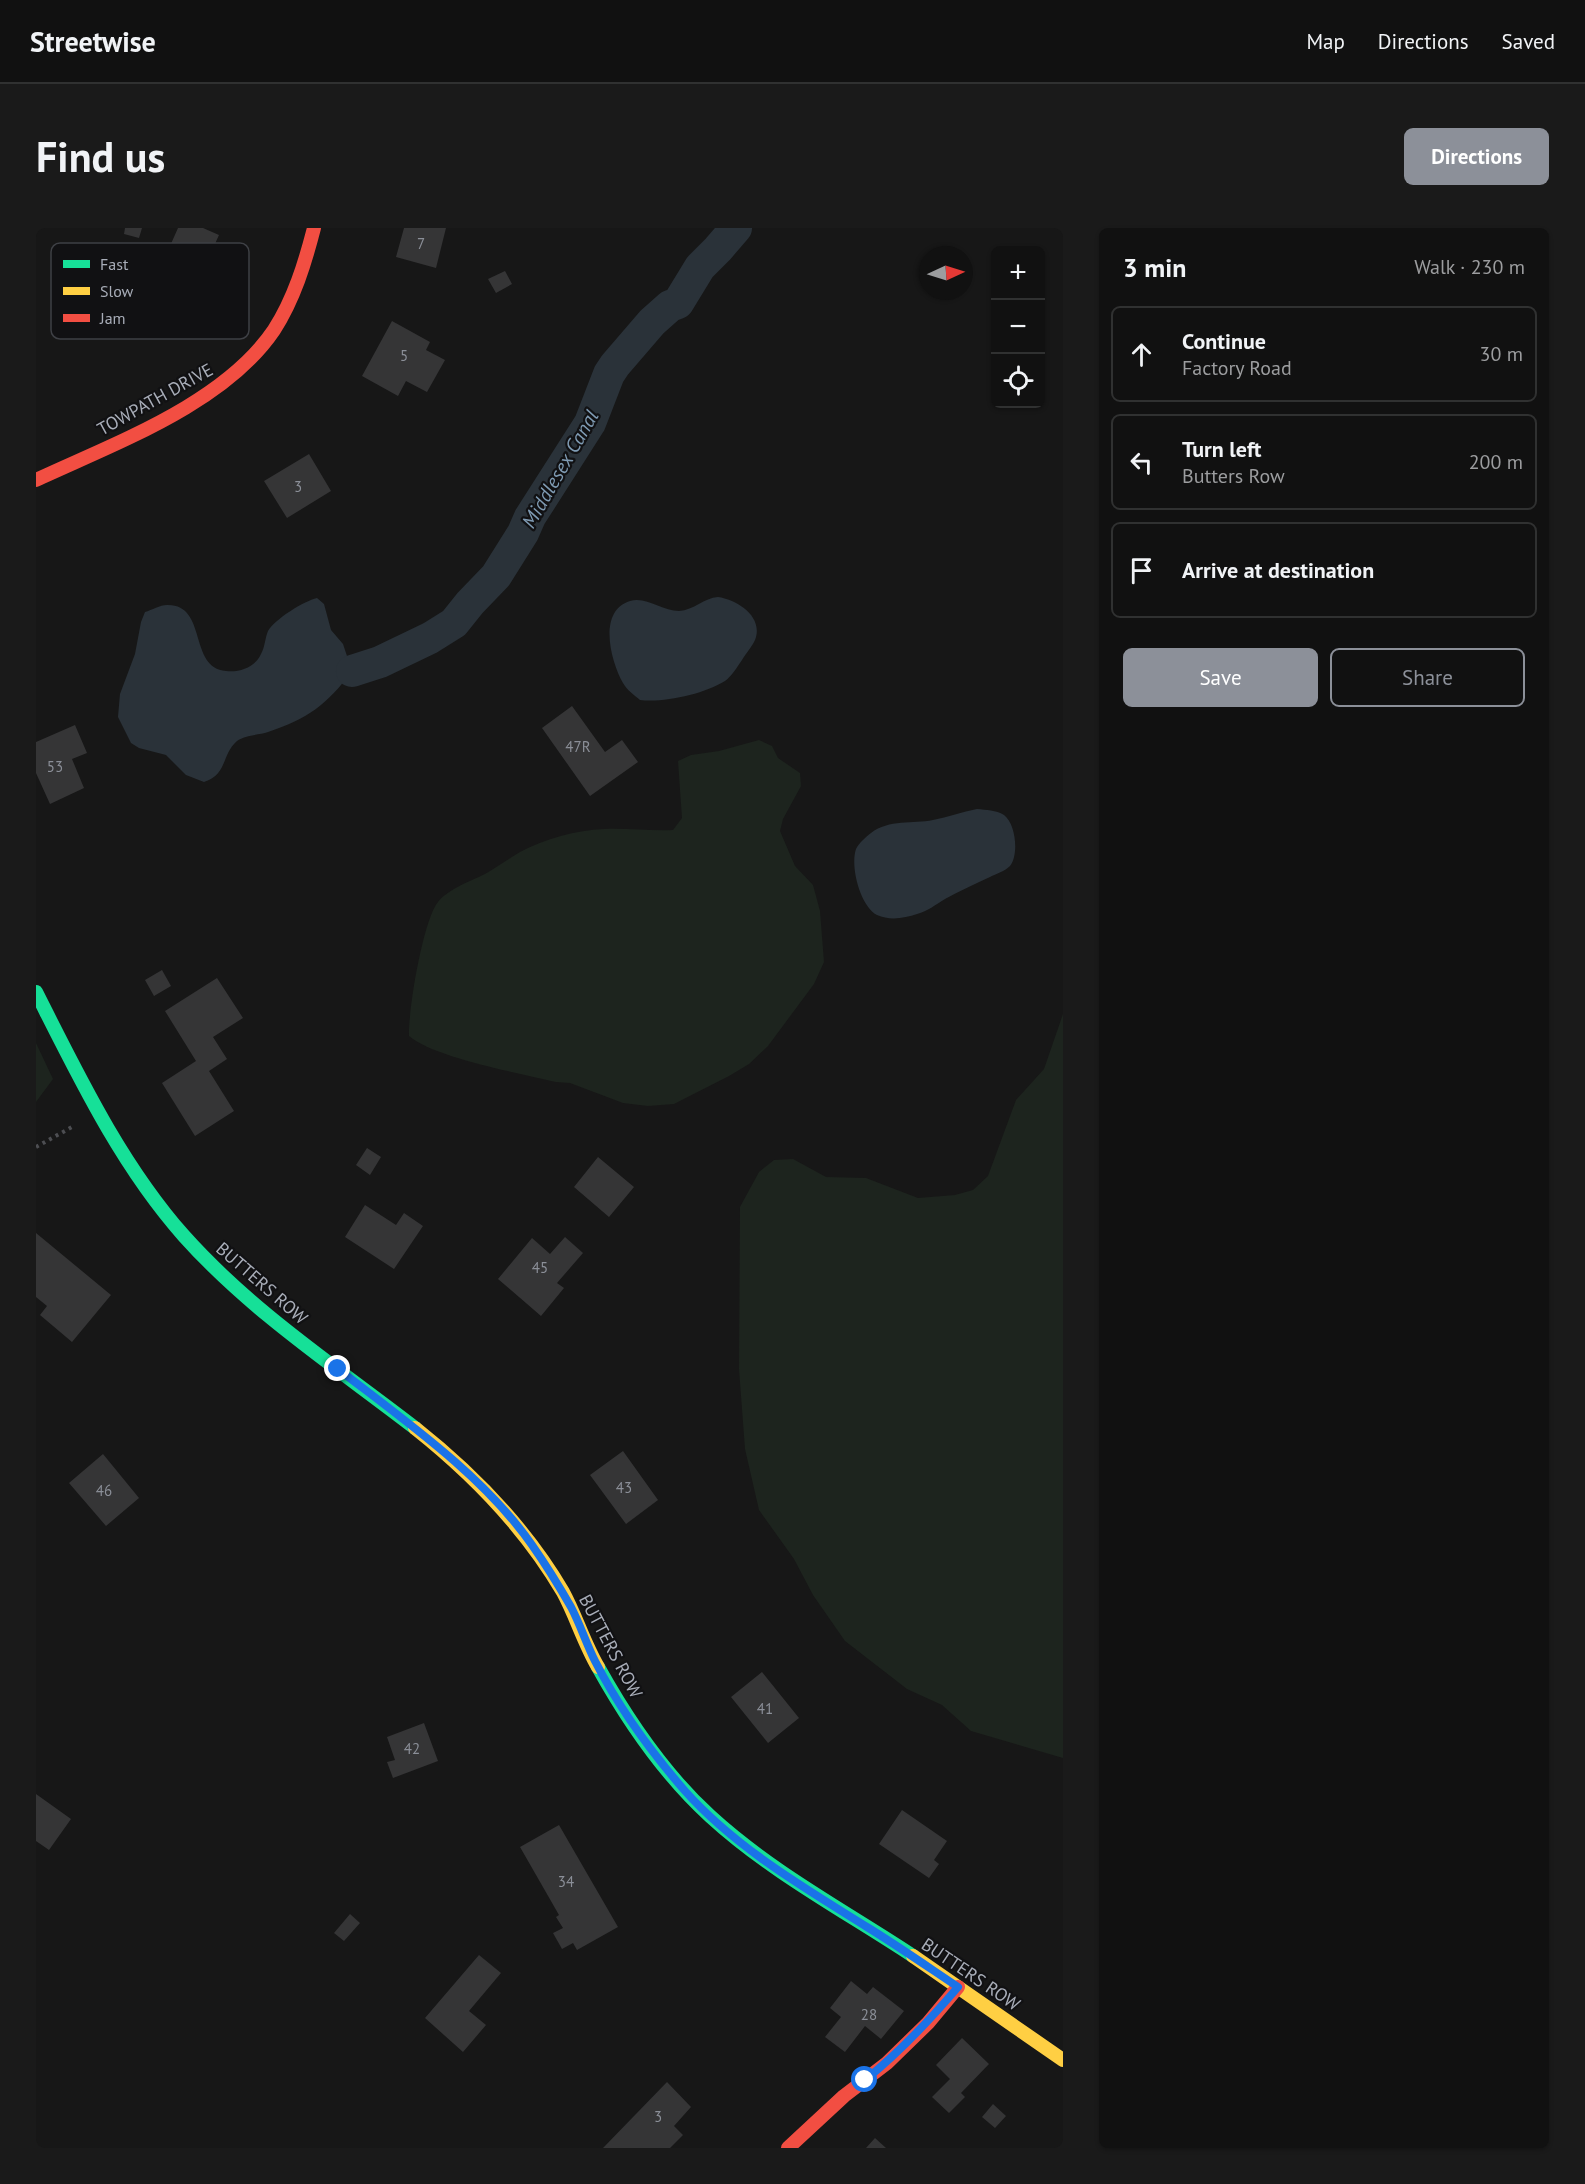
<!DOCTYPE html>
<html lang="en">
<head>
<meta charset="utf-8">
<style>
  :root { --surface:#111; --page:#1a1a1a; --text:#f1f3f6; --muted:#9c9d9f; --line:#303131; --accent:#8c9099 }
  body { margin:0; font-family:"PT Sans",sans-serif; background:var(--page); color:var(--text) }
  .controls { position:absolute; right:18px; top:18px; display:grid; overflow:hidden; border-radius:9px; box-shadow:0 2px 4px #0004 }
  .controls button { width:54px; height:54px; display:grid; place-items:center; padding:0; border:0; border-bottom:2px solid var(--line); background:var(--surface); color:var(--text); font:30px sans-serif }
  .compass { position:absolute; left:883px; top:18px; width:54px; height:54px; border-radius:50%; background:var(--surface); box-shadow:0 2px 4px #0004; rotate:86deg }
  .stop { position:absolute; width:18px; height:18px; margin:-14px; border:4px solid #1a73e8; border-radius:50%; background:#fff }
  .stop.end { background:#1a73e8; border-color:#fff; box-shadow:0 2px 6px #0008 }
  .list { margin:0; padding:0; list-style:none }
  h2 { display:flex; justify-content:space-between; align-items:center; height:78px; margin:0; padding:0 24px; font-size:26px }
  h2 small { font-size:20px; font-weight:400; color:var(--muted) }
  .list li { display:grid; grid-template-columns:39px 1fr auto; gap:18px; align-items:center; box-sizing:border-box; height:96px; margin:0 12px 12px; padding:0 12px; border:2px solid var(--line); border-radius:9px }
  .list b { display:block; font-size:22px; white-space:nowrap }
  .list p { margin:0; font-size:20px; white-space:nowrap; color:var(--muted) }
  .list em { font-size:20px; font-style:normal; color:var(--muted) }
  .actions { display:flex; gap:12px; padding:18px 24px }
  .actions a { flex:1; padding:14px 0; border:2px solid var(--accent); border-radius:9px; text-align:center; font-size:21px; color:var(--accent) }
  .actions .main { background:var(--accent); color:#fff }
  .icon { flex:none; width:33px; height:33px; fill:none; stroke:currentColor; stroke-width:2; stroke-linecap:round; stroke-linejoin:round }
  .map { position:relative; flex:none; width:1027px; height:1920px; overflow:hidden; border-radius:9px }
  header { display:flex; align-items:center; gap:36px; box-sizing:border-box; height:84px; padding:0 30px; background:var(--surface); border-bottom:2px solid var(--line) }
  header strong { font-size:28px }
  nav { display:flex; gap:33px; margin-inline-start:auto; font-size:21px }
  .intro { display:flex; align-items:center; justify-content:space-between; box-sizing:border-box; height:144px; padding:0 36px }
  h1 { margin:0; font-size:42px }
  .button { padding:15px 27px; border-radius:9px; background:var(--accent); color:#fff; font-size:21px; font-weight:700 }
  main { display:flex; gap:36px; padding:0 36px }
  aside { flex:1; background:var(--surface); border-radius:9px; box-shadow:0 2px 4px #0004 }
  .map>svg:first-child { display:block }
  .green { fill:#1d241e }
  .water { fill:#2a3239 }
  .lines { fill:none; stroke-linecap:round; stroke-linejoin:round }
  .canal { stroke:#2a3239; stroke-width:32 }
  .building { fill:#353536 }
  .path { stroke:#4d4e52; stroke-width:4; stroke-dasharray:3 4.5; stroke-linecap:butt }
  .fast { stroke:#16e098; stroke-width:14 }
  .slow { stroke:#ffcf43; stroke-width:14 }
  .jam { stroke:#f24e42; stroke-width:14 }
  .route { stroke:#1a73e8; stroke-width:8 }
  .labels { text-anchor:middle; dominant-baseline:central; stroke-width:4.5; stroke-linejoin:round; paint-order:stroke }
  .number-label { font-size:15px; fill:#8b8f98 }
  .street-label { font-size:18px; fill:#a8adb8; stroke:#111113 }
  .water-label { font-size:20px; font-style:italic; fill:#7f9bb3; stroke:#111113 }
  .key { fill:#111113; stroke:#3e4045; stroke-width:1.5 }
  .key-label { font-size:16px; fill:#a8adb8 }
</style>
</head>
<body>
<header>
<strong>Streetwise</strong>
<nav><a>Map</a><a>Directions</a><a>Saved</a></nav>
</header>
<div class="intro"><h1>Find us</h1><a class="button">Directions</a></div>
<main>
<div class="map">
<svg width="1027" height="1920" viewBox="0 0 1027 1920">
  <rect width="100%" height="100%" fill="#171717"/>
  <path class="green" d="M723 512 736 518 742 530 764 545 765 558 747 591 744 603 759 638 777 657 784 683 788 734 778 756 732 818 713 836 693 848 638 876 612 878 587 875 534 855 520 854C483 845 399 830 373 808 372 783 387 692 402 674 412 661 435 653 449 646 461 639 472 631 484 624 509 611 540 602 568 601 591 600 614 603 637 602L646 590 642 533 655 527 683 523Z
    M1027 786V1530L935 1503 906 1477 871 1461 809 1413 777 1367 758 1331 723 1282 709 1221 703 1141 704 979 723 944 738 932 757 931 790 949 830 950 882 970 919 967 937 962 952 948 980 872 1008 841Z
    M0 815 17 851 0 874Z"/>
  <path class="water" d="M682 369C702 372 728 389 719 412 716 419 710 425 706 432 701 439 696 448 689 453 668 466 628 475 604 472 598 467 591 462 587 455 575 434 561 383 594 373 610 368 626 383 643 383 658 382 668 370 682 369Z
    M281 370 288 376 295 402 307 416 316 443C291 477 271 491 232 504 223 507 209 507 201 513 185 527 192 546 168 554L150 547 130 527 103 520 95 515 82 489 84 466 99 426 105 394 109 384C116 382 124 377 131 377 172 376 152 440 190 443 204 445 220 438 225 426 229 419 229 410 232 403 239 391 268 373 281 370Z
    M941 581C950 582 960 582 968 587 980 596 983 627 974 638 969 643 960 646 954 649 939 656 923 663 909 671 899 677 892 683 881 686 869 690 854 693 841 687 824 678 814 638 820 621 823 615 830 609 835 605 853 591 877 596 897 592 912 589 926 584 941 581Z"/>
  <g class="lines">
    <path class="canal" d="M316 443 344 434 394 410 418 395 434 375 460 348 487 305 494 289 554 195 573 146 579 137 616 94 634 78 642 75 664 39 682 21 700 0"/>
  </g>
  <path class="building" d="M89 0H106L103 10 88 6Z
    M142 0H167L183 7 158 62 122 45Z
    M368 0H410L400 40 360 29Z
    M469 43 476 56 460 65 452 51Z
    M356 93 394 114 390 122 409 132 391 164 370 153 362 168 326 148Z
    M273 226 295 263 251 290 228 253Z
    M536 478 569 524 586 512 602 534 554 568 506 500Z
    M39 497 51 525 36 531 48 560 14 576 0 545V514Z
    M126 742 135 758 118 768 109 752Z
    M181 750 207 790 177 809 191 831 173 843 198 883 159 908 126 855 160 833 129 783Z
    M331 920 345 929 334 947 320 937Z
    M562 929 598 959 573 989 538 959Z
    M329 977 360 997 368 985 387 998 358 1041 309 1009Z
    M0 1005 75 1067 36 1114 4 1087 11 1078 0 1069Z
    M529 1009 547 1025 521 1055 528 1060 505 1088 462 1051 496 1010 514 1026Z
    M587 1223 622 1272 590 1296 554 1247Z
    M67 1226 103 1270 70 1298 33 1255Z
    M726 1444 763 1490 732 1515 695 1469Z
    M388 1495 402 1533 357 1550 351 1534 359 1532 351 1509Z
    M0 1566 35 1591 13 1622 0 1613Z
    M866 1582 911 1613 898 1632 903 1636 893 1650 843 1616Z
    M523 1597 582 1699 541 1722 537 1715 526 1721 517 1705 527 1700 520 1689 523 1687 484 1619Z
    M314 1686 324 1695 308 1713 298 1705Z
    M443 1727 465 1745 433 1783 450 1797 427 1824 389 1790Z
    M815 1753 831 1766 837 1759 868 1783 845 1811 829 1798 809 1824 789 1809 805 1789 794 1780Z
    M926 1810 953 1836 925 1865 929 1869 913 1885 896 1869 914 1851 900 1837Z
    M631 1854 655 1879 638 1898 647 1907 634 1920H567Z
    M957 1876 970 1888 959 1900 946 1889Z
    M839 1910 850 1920H830Z"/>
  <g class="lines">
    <path class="path" d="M0 919 36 899"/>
    <path class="fast" d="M0 764C43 849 85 937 148 1008 215 1083 300 1139 379 1200
      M562 1439C592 1493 628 1546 674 1588 735 1644 809 1683 877 1728"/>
    <path class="slow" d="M379 1200C437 1246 489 1299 527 1364 540 1388 548 1415 562 1439
      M877 1728 1027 1832"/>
    <path class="jam" d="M0 252C79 215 188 176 238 102 258 71 269 35 278 0
      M752 1920 808 1868 851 1835 892 1795 922 1759"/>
  </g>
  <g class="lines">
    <path class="route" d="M302 1141C368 1192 448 1248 496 1317 510 1337 523 1358 535 1379 544 1396 550 1415 559 1433 582 1478 616 1525 649 1563 700 1620 767 1659 831 1699 862 1718 892 1739 922 1759 893 1793 864 1824 829 1852"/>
  </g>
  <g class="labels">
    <g class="number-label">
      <text x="385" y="15">7</text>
      <text x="368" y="127">5</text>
      <text x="262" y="258">3</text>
      <text x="542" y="518">47R</text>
      <text x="19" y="538">53</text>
      <text x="504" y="1039">45</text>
      <text x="588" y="1259">43</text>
      <text x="68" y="1262">46</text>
      <text x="729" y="1480">41</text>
      <text x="376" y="1520">42</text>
      <text x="530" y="1653">34</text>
      <text x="833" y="1786">28</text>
      <text x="622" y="1888">3</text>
    </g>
    <g class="street-label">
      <text transform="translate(119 171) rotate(-29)">TOWPATH DRIVE</text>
      <text transform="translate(226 1055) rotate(41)">BUTTERS ROW</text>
      <text transform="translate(575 1418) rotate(62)">BUTTERS ROW</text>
      <text transform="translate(935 1746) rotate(34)">BUTTERS ROW</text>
    </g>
    <g class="water-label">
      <text transform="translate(524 241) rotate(-60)">Middlesex Canal</text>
    </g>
  </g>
  <rect x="15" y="15" width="198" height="96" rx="9" class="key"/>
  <rect x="27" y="32" width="27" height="8" fill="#16e098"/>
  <rect x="27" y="59" width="27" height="8" fill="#ffcf43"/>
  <rect x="27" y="86" width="27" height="8" fill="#f24e42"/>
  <g class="key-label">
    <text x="64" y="42">Fast</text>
    <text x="64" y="69">Slow</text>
    <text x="64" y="96">Jam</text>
  </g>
</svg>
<div class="controls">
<button>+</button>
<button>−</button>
<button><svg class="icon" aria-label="locate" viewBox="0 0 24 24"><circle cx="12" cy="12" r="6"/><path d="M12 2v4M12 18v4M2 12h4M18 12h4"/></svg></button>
</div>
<svg class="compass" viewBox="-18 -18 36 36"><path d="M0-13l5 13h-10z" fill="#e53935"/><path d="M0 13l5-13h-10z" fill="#9c9d9f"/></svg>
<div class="stop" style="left:829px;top:1852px"></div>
<div class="stop end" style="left:302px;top:1141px"></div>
</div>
<aside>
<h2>3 min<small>Walk · 230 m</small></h2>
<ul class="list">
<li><svg class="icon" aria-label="ahead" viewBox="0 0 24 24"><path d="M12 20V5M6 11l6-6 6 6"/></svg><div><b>Continue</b><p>Factory Road</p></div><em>30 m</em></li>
<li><svg class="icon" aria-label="left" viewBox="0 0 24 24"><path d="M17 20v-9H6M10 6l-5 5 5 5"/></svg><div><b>Turn left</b><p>Butters Row</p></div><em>200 m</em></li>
<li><svg class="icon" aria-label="arrive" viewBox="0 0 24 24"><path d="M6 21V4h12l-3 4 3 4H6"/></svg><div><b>Arrive at destination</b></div></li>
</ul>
<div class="actions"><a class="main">Save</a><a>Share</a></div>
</aside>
</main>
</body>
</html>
